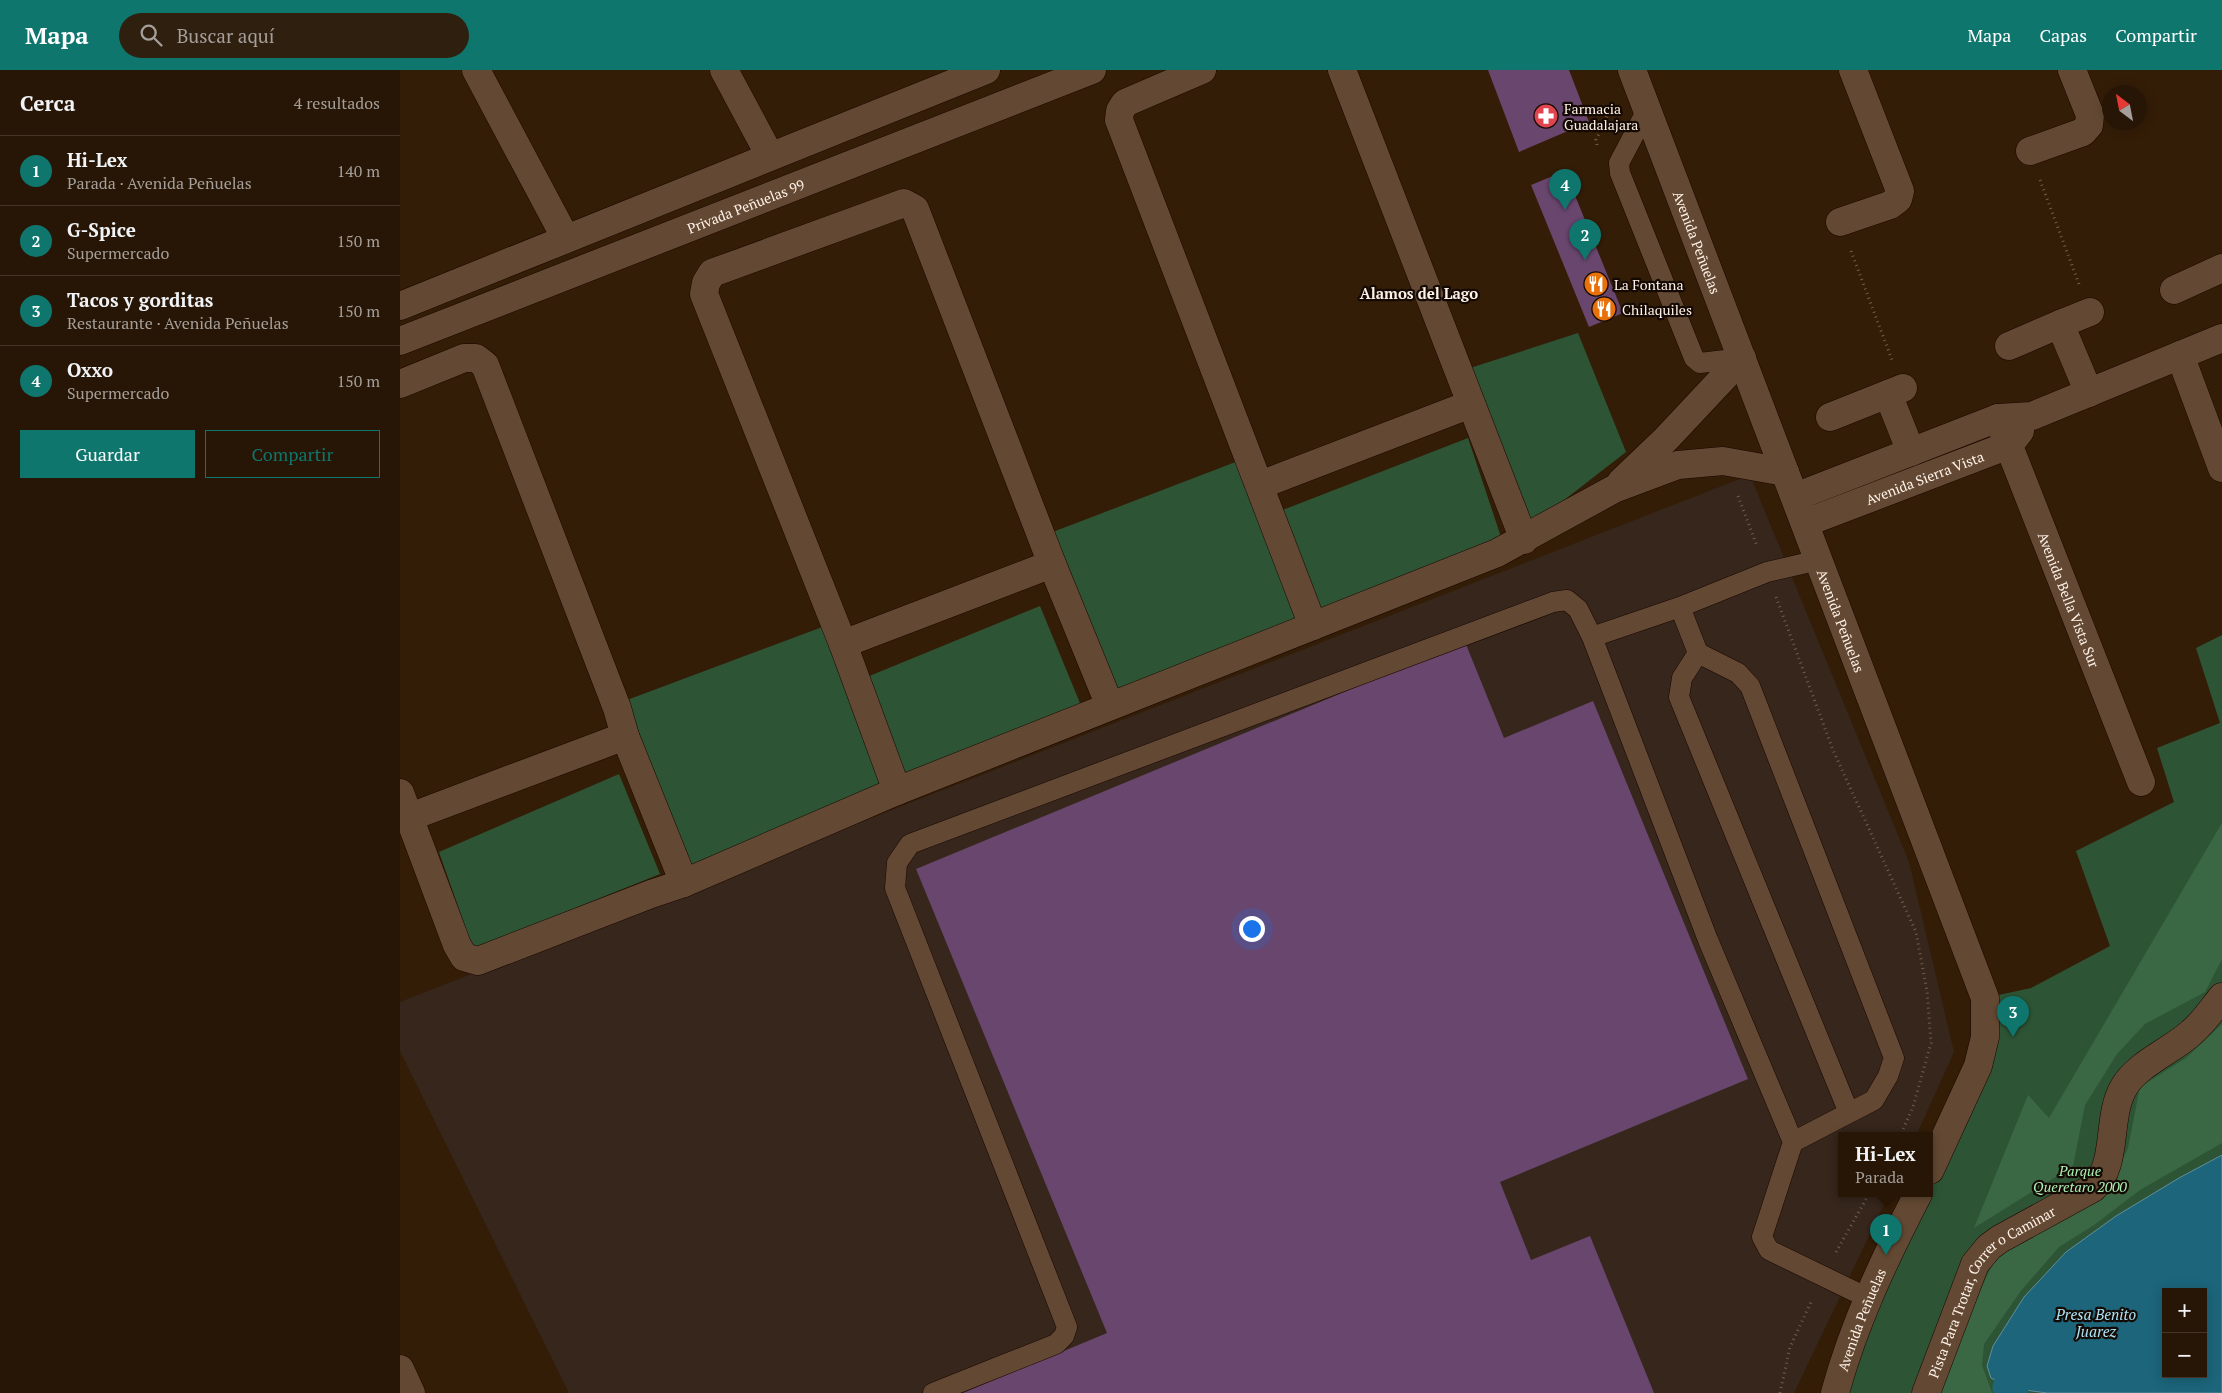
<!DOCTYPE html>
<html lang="es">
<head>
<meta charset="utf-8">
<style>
  :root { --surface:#271605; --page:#2f1f0f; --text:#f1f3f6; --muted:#a49f9a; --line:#433527; --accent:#0f766e }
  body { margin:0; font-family:"PT Serif",serif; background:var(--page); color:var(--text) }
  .controls { position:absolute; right:15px; bottom:15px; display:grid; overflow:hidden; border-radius:0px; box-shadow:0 2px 12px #0003 }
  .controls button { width:45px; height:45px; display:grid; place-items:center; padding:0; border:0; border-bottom:1px solid var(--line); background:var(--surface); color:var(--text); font:25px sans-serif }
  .compass { position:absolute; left:1702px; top:15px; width:45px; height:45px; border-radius:50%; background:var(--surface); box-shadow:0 2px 12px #0003; rotate:328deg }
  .you { position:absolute; left:851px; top:858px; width:18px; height:18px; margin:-12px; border:4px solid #fff; border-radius:50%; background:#1a73e8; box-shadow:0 0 0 8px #1a73e833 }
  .badge { display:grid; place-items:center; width:32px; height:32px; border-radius:50%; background:var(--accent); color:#fff; font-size:16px; font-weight:700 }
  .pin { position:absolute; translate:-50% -41px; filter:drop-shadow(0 1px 2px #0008) }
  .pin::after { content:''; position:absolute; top:26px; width:18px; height:15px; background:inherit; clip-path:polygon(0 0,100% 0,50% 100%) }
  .popup { position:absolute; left:1438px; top:1062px; width:95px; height:65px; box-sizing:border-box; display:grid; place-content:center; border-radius:0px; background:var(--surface); filter:drop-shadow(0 1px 4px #0005); font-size:16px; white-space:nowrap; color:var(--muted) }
  .popup b { font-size:19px; color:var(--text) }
  .popup::after { content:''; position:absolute; left:50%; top:100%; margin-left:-10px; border:10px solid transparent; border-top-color:var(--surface) }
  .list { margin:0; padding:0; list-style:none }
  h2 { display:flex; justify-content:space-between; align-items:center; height:65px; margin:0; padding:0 20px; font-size:21px }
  h2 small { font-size:16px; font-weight:400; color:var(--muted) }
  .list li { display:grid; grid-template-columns:32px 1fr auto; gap:15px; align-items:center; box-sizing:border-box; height:70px; padding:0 20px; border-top:1px solid var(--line) }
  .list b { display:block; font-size:19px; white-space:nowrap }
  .list p { margin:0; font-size:16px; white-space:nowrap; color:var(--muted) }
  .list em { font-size:16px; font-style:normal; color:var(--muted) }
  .actions { display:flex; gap:10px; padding:15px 20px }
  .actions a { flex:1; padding:11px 0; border:1px solid var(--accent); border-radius:0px; text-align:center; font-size:18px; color:var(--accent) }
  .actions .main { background:var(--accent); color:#fff }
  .icon { flex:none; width:28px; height:28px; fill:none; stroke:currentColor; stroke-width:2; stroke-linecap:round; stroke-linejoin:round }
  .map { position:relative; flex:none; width:1822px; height:1323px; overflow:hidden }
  header { display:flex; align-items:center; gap:30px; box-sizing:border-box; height:70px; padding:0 25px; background:var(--accent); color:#fff }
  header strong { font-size:24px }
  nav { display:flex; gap:28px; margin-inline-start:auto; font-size:18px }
  .search { width:350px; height:45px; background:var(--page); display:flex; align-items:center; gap:12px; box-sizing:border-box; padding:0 18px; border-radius:28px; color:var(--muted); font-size:19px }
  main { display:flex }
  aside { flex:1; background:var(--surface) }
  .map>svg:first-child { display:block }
  .industrial { fill:#36261c }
  .green { fill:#2d5535; fill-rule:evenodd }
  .forest { fill:#3b6844 }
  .water { fill:#1c657b; stroke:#608f9c; fill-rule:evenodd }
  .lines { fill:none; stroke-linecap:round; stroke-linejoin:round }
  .canal { stroke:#1c657b; stroke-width:35 }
  .building { fill:#69466e }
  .lane-casing { stroke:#1a0600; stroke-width:21 }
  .street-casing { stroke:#1a0600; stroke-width:29 }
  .secondary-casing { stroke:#1a0600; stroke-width:29 }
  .path { stroke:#725e4c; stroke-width:3; stroke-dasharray:1 4; stroke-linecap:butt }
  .lane { stroke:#634933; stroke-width:20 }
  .street { stroke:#634933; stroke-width:28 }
  .secondary { stroke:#634933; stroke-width:28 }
  .labels { text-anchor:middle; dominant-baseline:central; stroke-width:4.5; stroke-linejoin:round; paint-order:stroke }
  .poi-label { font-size:14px; fill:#fff2e8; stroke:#140a03; text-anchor:start }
  .street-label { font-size:14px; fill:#fff2e8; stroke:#140a03 }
  .park-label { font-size:14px; font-style:italic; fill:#acf3b8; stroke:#140a03 }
  .neighbourhood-label { font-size:15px; font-weight:bold; fill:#fff2e8; stroke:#140a03 }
  .water-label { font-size:15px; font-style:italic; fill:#aae3f8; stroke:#140a03 }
</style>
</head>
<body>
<header>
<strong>Mapa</strong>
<div class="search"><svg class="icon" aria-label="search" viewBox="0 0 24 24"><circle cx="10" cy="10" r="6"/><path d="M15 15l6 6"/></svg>Buscar aquí</div>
<nav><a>Mapa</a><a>Capas</a><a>Compartir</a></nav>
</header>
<main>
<aside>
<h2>Cerca<small>4 resultados</small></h2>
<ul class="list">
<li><span class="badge">1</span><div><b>Hi-Lex</b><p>Parada · Avenida Peñuelas</p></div><em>140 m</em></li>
<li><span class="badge">2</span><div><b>G-Spice</b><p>Supermercado</p></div><em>150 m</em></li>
<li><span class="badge">3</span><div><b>Tacos y gorditas</b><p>Restaurante · Avenida Peñuelas</p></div><em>150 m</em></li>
<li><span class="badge">4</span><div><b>Oxxo</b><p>Supermercado</p></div><em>150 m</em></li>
</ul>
<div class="actions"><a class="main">Guardar</a><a>Compartir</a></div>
</aside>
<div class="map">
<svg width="1822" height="1323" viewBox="0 0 1822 1323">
  <rect width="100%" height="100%" fill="#341d07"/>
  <path class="industrial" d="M1350 405 1509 792 1554 982 1516 1066H1442V1124H1489L1394 1323H169L0 981V932Z"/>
  <path class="green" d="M1178 263 1226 382 1128 458 1064 300Z
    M1068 368 1102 470 920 545 875 443Z
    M846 388 912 556 711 632 645 465Z
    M640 536 682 638 504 711 467 607Z
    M444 549 501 713 287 811 227 630Z
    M1822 565V1323H1435L1530 1124V1086L1578 996 1585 928 1631 918 1710 876 1676 781 1774 732 1757 678 1820 653 1796 578ZM1766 1222H1803V1304H1766Z
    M219 704 260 804 73 879 39 782Z"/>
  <path class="forest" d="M1822 753V889L1805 922 1745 954 1717 984 1685 1035 1673 1096 1574 1158 1628 1025 1649 1048Z
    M1822 954V1073L1740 1120 1694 1155 1659 1177 1620 1222 1584 1274 1582 1295 1592 1323H1536L1562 1259 1594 1191 1619 1170 1714 1107 1728 1078 1740 1017 1786 988Z"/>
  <path class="water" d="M1822 1085V1323H1647L1610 1318 1591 1308 1587 1296 1593 1276 1624 1227 1666 1182 1716 1146 1779 1108ZM1766 1222H1803V1304H1766Z"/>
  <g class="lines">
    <path class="canal" d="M1610 1318 1611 1323"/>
  </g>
  <path class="building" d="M1088 0H1169L1189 52 1119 82Z
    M1165 101 1223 243 1189 257 1131 115Z
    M1065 572 1104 668 1193 631 1348 1009 1100 1112 1131 1190 1190 1166 1254 1323H563L707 1263 516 799Z"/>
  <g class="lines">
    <defs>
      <path id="lane" d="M1247 40 1219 93 1220 103 1294 288 1300 293 1342 288
        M1419 490 1367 502 1280 537 1192 567 1308 870 1393 1072 1362 1167 1369 1180 1468 1228
        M1280 537 1298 583 1338 603 1350 616 1494 988 1488 1006 1474 1030 1393 1072
        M1298 583 1282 608 1279 627 1449 1043
        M533 1323 656 1274 664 1266 667 1257 495 818 497 793 510 774 1153 532 1167 530 1178 539 1192 567"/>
      <g id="street">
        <path d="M76 0 166 169"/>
        <path d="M324 0 370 86"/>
        <path d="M802 0 725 33 720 41 719 50 913 556"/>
        <path d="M942 0 1124 470"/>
        <path d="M1630 81 1683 62 1689 55 1690 45 1672 0"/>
        <path d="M1440 152 1490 135 1498 129 1500 121 1453 0"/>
        <path d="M1774 220 1822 198"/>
        <path d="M0 236 586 0"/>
        <path d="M1660 254 1690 242"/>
        <path id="s1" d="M0 271 692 0"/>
        <path d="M1609 276 1660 254 1689 323"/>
        <path d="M1780 285 1822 398"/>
        <path d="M0 314 64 288H76L85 295 217 638 225 666 284 813"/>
        <path d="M1488 324 1511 382"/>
        <path d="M1430 347 1503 318"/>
        <path id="s2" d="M1598 348 1741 712"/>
        <path d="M1221 412 1266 369 1342 288"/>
        <path d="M860 415 1071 334"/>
        <path d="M1395 427 1598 348 1632 346 1822 268"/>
        <path id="s3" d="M1405 453 1609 375 1620 361"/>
        <path d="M443 574 652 494"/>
        <path d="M497 721 443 574 304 224 306 213 312 203 504 133 515 139 652 494 710 636"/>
        <path d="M0 723 57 875 64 887 78 891 251 824 284 813 497 721 1097 483 1214 419 1278 395 1323 391 1385 402"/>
        <path d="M10 747 225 666"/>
        <path d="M0 1299 11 1323"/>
        <path id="s4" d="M1526 1323 1575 1194 1589 1177 1600 1169 1693 1118C1719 1094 1706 1047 1724 1017 1737 994 1773 980 1792 962 1804 952 1813 938 1822 927"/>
      </g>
      <g id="secondary">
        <path id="s5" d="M1232 0 1585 928V967L1578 996 1530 1100"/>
        <path id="s6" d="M1435 1323C1454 1253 1485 1188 1518 1124"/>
      </g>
    </defs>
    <use href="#lane" class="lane-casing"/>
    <use href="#street" class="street-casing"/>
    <use href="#secondary" class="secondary-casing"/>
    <path class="path" d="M1197 75 1196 70 1212 35
      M1640 110 1679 214
      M1451 181 1492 290
      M1338 426 1357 476
      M1376 527 1433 680 1516 862 1527 921 1531 973 1513 1037 1500 1066
      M1436 1182 1469 1124
      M1380 1323 1390 1277 1412 1230"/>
    <use href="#lane" class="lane"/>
    <use href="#street" class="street"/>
    <use href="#secondary" class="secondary"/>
  </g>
  <defs>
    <symbol id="pharmacy-disc" viewBox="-11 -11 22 22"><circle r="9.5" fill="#e0444e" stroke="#140a03"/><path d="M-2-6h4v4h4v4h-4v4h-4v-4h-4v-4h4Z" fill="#fff"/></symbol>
    <symbol id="restaurant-disc" viewBox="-11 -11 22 22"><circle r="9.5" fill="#e8710a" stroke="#140a03"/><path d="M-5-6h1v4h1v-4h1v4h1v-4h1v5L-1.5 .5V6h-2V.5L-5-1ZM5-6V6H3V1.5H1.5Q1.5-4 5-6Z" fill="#fff"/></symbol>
  </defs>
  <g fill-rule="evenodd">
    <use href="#pharmacy-disc" x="1132" y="32" width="28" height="28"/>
    <use href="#restaurant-disc" x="1182" y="200" width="28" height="28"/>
    <use href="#restaurant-disc" x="1190" y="225" width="28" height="28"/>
  </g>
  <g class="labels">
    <g class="poi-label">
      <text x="1164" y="38">Farmacia<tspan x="1164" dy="16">Guadalajara</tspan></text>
      <text x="1214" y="214">La Fontana</text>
      <text x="1222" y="239">Chilaquiles</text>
    </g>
    <g class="street-label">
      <text stroke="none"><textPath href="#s1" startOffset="371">Privada Peñuelas 99</textPath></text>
      <text stroke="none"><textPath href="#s5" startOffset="184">Avenida Peñuelas</textPath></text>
      <text stroke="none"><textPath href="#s3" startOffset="128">Avenida Sierra Vista</textPath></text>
      <text stroke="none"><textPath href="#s2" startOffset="195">Avenida Bella Vista Sur</textPath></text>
      <text stroke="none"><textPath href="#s5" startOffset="589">Avenida Peñuelas</textPath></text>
      <text stroke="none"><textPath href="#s4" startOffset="126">Pista Para Trotar, Correr o Caminar</textPath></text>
      <text stroke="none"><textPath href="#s6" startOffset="78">Avenida Peñuelas</textPath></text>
    </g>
    <g class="park-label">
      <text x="1680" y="1100">Parque<tspan x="1680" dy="16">Queretaro 2000</tspan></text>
    </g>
    <g class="neighbourhood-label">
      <text x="1019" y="223">Alamos del Lago</text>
    </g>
    <g class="water-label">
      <text x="1696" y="1244">Presa Benito<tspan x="1696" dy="17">Juarez</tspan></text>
    </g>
  </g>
</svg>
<div class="controls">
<button>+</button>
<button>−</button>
</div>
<svg class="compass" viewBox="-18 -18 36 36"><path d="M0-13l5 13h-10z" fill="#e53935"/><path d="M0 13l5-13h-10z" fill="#a49f9a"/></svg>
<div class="you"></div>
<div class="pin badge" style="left:1486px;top:1185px">1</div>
<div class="popup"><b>Hi-Lex</b>Parada</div>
<div class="pin badge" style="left:1185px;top:190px">2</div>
<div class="pin badge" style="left:1613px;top:967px">3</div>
<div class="pin badge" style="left:1165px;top:140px">4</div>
</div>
</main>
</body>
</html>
